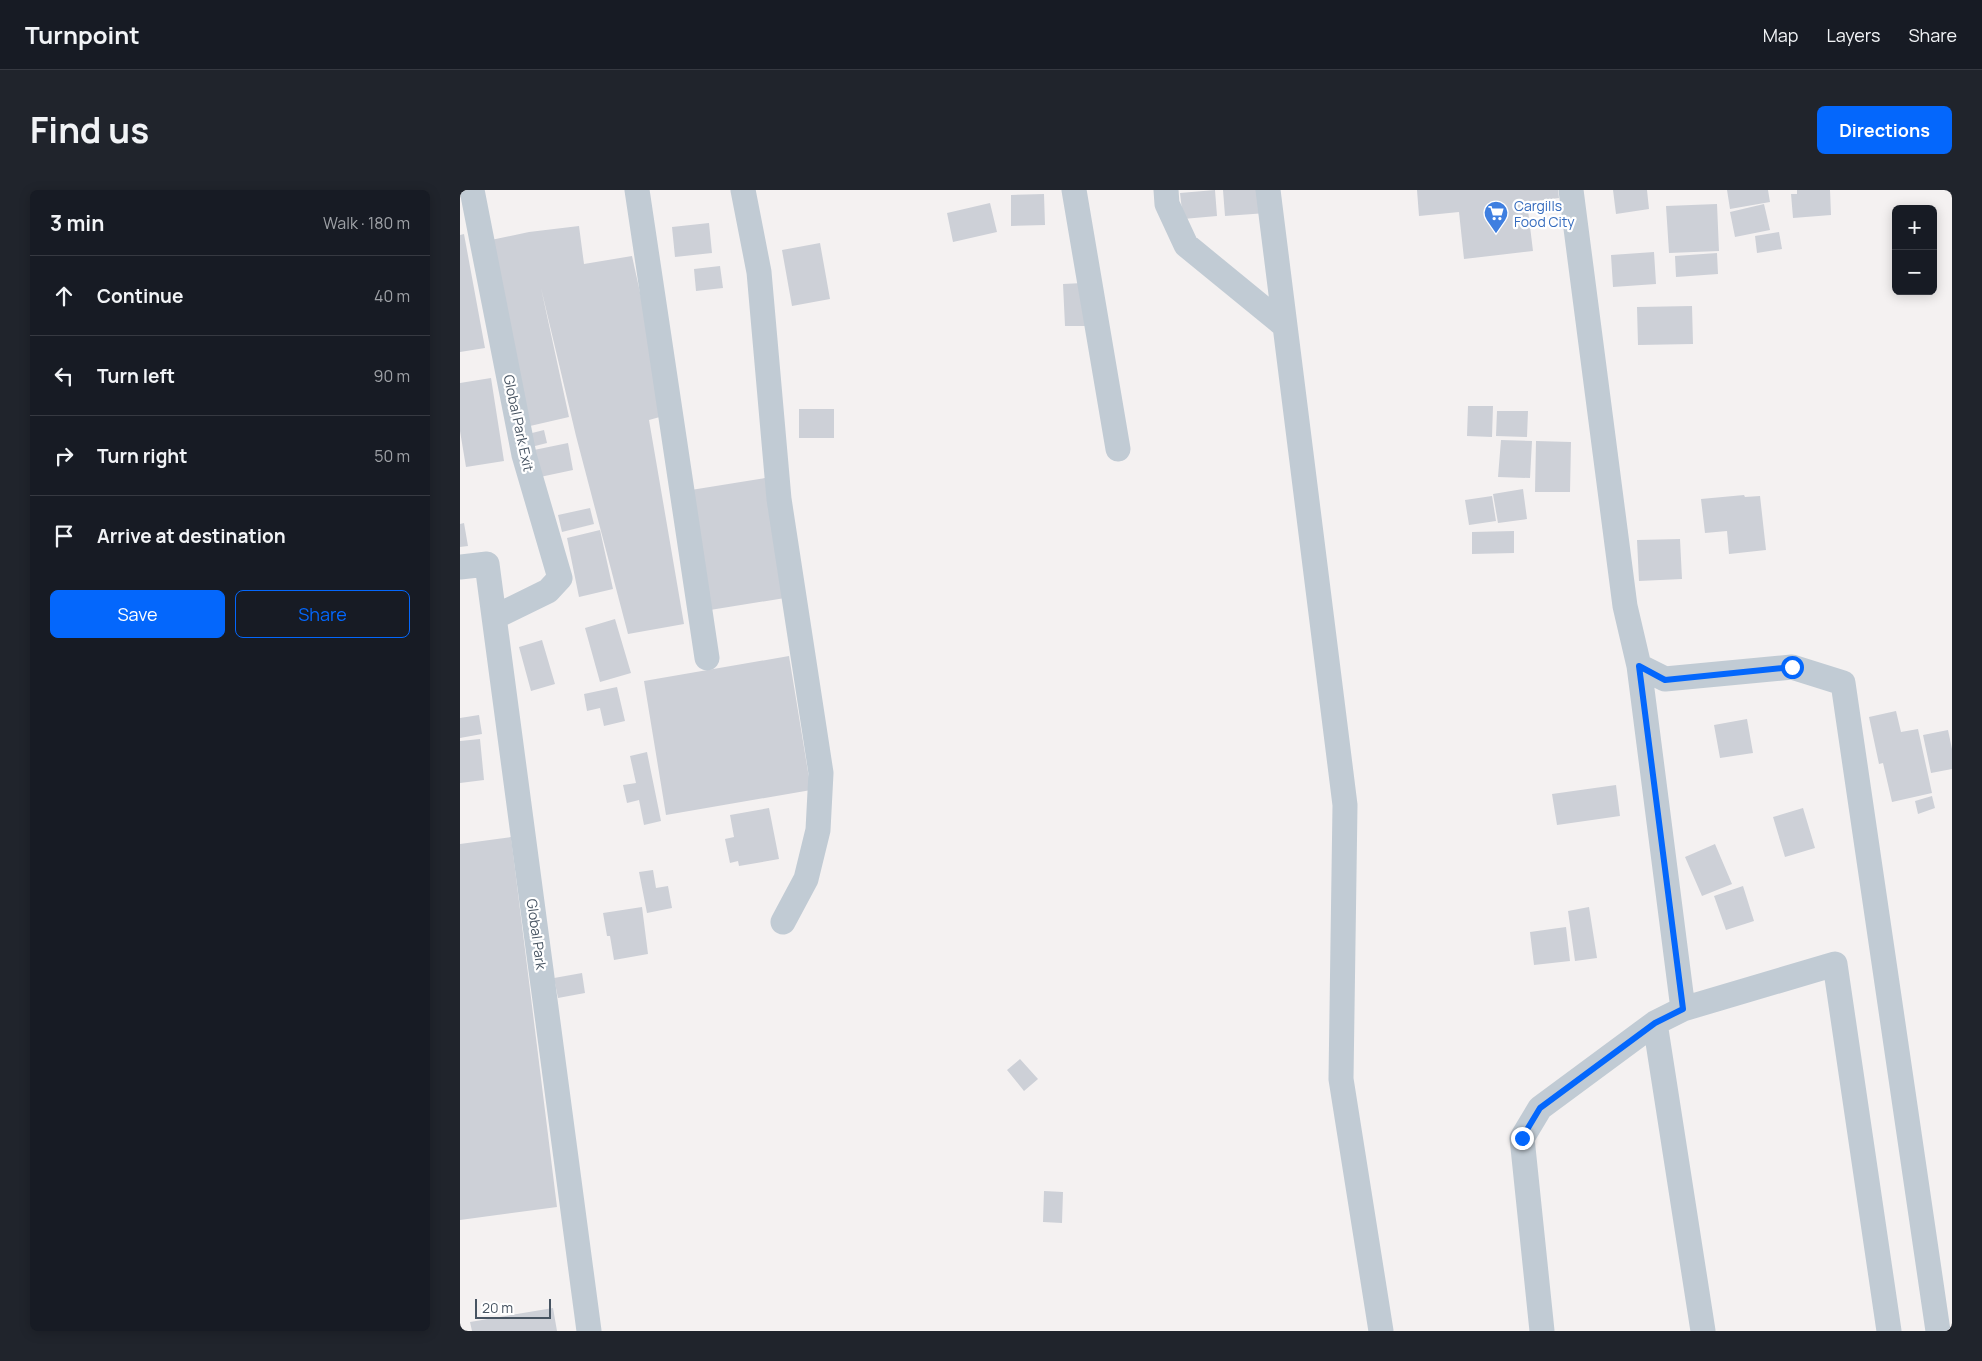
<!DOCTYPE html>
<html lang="en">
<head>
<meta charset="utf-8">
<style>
  :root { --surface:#171b24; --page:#20242c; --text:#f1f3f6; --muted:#9ea1a6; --line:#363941; --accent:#0467fc }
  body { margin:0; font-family:Manrope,sans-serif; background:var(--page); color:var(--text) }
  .controls { position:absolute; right:15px; top:15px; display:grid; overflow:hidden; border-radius:8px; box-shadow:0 2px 12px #0003 }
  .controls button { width:45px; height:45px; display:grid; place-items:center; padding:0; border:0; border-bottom:1px solid var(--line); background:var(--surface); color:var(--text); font:25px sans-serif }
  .scale { position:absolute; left:15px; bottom:12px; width:76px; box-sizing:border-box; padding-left:5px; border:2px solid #475462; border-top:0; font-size:14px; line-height:18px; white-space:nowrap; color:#475462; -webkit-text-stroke:4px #fff; paint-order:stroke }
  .stop { position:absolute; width:15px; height:15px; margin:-11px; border:4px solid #0467fc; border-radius:50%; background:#fff }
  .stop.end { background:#0467fc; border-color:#fff; box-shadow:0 1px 5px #0008 }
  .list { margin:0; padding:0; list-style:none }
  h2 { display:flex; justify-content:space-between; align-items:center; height:65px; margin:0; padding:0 20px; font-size:21px }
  h2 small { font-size:16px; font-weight:400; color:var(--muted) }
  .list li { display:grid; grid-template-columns:32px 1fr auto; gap:15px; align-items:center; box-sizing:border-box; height:80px; padding:0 20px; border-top:1px solid var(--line) }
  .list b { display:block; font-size:19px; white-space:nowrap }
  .list em { font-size:16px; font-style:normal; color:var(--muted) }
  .actions { display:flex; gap:10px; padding:15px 20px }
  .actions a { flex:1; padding:11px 0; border:1px solid var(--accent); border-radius:8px; text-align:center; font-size:18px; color:var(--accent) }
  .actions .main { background:var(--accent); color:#fff }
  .icon { flex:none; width:28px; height:28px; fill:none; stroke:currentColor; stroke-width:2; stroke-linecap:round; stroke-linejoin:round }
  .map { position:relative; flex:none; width:1492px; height:1141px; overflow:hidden; border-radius:8px }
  header { display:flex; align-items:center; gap:30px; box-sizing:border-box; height:70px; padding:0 25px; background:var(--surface); border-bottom:1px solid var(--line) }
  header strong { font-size:24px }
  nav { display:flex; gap:28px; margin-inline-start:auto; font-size:18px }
  .intro { display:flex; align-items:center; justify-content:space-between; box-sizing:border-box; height:120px; padding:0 30px }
  h1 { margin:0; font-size:35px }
  .button { padding:12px 22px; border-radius:8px; background:var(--accent); color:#fff; font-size:18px; font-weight:700 }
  main { display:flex; gap:30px; padding:0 30px }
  aside { flex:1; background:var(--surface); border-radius:8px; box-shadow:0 2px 12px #0003 }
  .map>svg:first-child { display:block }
  .building { fill:#cdd0d7 }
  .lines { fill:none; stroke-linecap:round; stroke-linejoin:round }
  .minor { stroke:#c1cbd4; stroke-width:25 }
  .route { stroke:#0467fc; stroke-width:6 }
  .labels { text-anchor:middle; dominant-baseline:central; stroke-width:4.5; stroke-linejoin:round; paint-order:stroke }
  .shop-label { font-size:14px; fill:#366cbe; stroke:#fff; text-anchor:start }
  .street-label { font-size:14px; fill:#475462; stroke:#fff }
</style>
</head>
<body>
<header>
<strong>Turnpoint</strong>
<nav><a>Map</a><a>Layers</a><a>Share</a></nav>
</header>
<div class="intro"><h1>Find us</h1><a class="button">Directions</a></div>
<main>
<aside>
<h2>3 min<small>Walk · 180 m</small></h2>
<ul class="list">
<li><svg class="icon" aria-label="ahead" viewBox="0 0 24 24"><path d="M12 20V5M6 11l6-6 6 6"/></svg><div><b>Continue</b></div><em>40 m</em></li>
<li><svg class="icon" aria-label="left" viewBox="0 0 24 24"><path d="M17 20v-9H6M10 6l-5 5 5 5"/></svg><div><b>Turn left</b></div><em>90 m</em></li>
<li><svg class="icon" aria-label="right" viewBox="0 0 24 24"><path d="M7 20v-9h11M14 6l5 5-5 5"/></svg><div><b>Turn right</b></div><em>50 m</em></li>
<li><svg class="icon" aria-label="arrive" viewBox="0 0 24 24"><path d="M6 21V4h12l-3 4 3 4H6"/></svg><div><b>Arrive at destination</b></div></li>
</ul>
<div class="actions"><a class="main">Save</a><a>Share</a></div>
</aside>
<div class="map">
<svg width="1492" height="1141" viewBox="0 0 1492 1141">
  <rect width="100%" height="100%" fill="#f4f1f1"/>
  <path class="building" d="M755 0 757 26 723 29 720 3Z
    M763 0H805L807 23 765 26Z
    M957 0H1098L1099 8 1067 12 1073 61 1004 69 999 22 959 26Z
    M1153 0H1187L1189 19 1156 24Z
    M1267 0H1308L1310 12 1270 19Z
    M1337 0H1370L1371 25 1333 28 1331 4H1337Z
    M584 4 585 35 551 36V5Z
    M530 13 537 42 493 52 487 23Z
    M1257 14 1259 61 1209 63 1206 16Z
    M1304 14 1310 40 1275 47 1270 22Z
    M249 33 252 63 215 67 212 37Z
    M119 36 124 74 172 66 207 225 189 230 224 434 168 444 116 246 81 98 109 227 70 236 31 50 69 42Z
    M1319 42 1322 59 1297 63 1295 46Z
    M4 44 25 158 0 162V45Z
    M360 53 370 109 332 116 322 60Z
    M1194 62 1196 94 1153 97 1151 65Z
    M1257 63 1258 84 1216 87 1215 66Z
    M260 76 263 98 236 101 234 79Z
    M623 93 625 136H605L603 94Z
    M1232 116 1233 154 1178 155 1177 117Z
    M31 188 44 271 6 277 0 241V193Z
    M1008 216H1033L1032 247 1007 246Z
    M339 219H374V248H339Z
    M1037 221H1068L1067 247 1036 246Z
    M84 240 87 253 67 258 64 245Z
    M1041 250 1072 251 1070 288 1038 287Z
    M1076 251 1111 252 1110 302H1075Z
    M108 253 113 280 80 287 74 260Z
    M305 288 325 408 250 420 231 300Z
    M1063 299 1067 329 1038 333 1033 304Z
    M1284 305 1285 307 1300 306 1306 360 1269 364 1267 341 1245 343 1241 309Z
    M1032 306 1036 331 1009 335 1005 310Z
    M130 318 134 334 102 342 98 325Z
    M4 333 8 356 0 357V334Z
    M140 340 153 399 119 407 107 348Z
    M1054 341V363L1012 364V342Z
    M1220 349 1222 389 1179 391 1177 350Z
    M155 429 171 483 140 492 125 438Z
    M82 450 95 494 71 501 59 457Z
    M329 466 351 600 206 625 184 491Z
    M157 497 165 531 144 536 140 518 127 521 124 504Z
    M1436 521 1441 542 1458 539 1472 603 1432 612 1423 573 1419 574 1409 527Z
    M19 525 22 544 0 548V528Z
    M1287 529 1293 563 1260 568 1254 535Z
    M1488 540 1492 559V579L1471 583 1463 545Z
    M20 549 24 590 0 593V551Z
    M187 562 201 631 184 635 179 610 167 613 163 595 176 593 170 566Z
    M1156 595 1160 626 1097 635 1092 604Z
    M1472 606 1475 618 1458 624 1455 611Z
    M309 618 319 669 279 676 278 671 270 673 265 649 274 647 270 625Z
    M1343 618 1355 658 1325 667 1313 627Z
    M51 647 97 1017 0 1030V654Z
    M1255 654 1272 694 1242 706 1225 667Z
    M193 680 196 698 208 696 212 718 187 723 179 682Z
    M1283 696 1294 731 1266 740 1254 706Z
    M182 717 188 764 154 770 150 746H147L143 723Z
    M1129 717 1137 768 1115 771 1108 721Z
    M1106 737 1110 771 1074 775 1070 742Z
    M122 783 125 803 98 808 94 788Z
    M560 869 578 889 564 901 547 880Z
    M584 1001 603 1002 602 1033 583 1032Z
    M93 1118 97 1141H12L10 1132Z"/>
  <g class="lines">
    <path class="minor" d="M12 0 64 265 100 388 88 401 35 427
      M177 0 247 468
      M283 0 299 82 319 309 361 583 358 640 346 689 323 732
      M614 0 658 259
      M706 0 707 14 726 55 825 136
      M808 0 885 615 881 889 921 1141
      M1111 0 1165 416 1179 476 1223 819
      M0 377 27 374 129 1141
      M1179 476 1205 489 1332 477 1383 493 1478 1141
      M1195 833 1243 1141
      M1082 1141 1062 948 1080 918 1195 833 1223 819 1375 774 1429 1141"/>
  </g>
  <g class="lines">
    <path class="route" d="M1062 948 1080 918 1195 833 1223 819 1179 476 1205 490 1332 477"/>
  </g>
  <defs>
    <symbol id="supermarket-pin" viewBox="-11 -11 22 30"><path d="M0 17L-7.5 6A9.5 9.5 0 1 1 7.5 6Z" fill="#3f7fe0" stroke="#fff"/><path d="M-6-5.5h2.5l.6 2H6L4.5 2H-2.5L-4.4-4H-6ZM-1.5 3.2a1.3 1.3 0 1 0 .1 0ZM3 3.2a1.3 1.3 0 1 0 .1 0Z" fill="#fff"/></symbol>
  </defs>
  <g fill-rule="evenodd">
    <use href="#supermarket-pin" x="1022" y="9" width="28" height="38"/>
  </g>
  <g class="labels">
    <g class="shop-label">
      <text x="1054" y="15">Cargills<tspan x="1054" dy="16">Food City</tspan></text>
    </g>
    <g class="street-label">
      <text transform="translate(59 233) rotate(78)">Global Park Exit</text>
      <text transform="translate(77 744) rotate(82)">Global Park</text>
    </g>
  </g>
</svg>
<div class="controls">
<button>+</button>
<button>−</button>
</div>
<div class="scale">20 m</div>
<div class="stop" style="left:1332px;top:477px"></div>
<div class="stop end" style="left:1062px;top:948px"></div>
</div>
</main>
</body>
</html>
